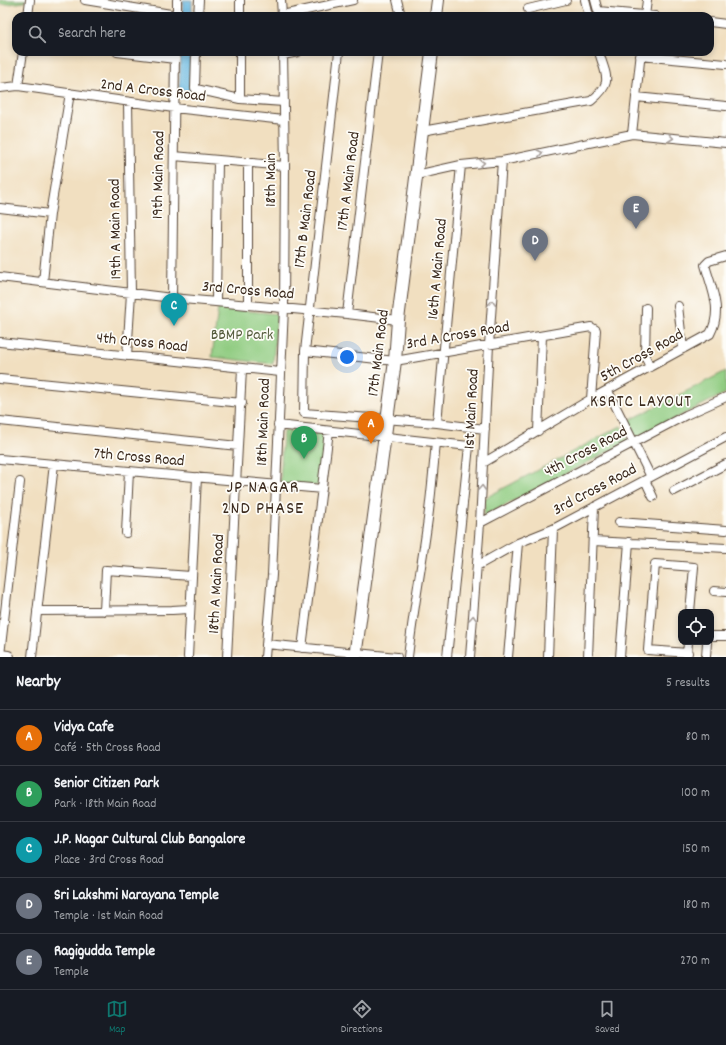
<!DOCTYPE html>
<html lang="en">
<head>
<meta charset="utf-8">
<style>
  :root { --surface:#171b24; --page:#20242c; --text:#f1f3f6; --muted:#9ea1a6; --line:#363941; --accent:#0f766e }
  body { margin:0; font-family:Dekko,sans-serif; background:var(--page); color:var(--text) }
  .controls { position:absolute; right:12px; bottom:12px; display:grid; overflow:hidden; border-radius:8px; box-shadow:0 2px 6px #0003 }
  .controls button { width:36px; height:36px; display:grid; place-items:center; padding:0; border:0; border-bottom:1px solid var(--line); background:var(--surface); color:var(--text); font:20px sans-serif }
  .you { position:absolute; left:347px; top:357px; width:14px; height:14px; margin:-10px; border:3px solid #fff; border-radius:50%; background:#1a73e8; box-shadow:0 0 0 6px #1a73e833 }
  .badge { display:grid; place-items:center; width:26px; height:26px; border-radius:50%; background:var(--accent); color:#fff; font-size:13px; font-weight:700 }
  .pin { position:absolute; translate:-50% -33px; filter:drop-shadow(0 1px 2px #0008) }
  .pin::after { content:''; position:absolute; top:21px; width:14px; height:12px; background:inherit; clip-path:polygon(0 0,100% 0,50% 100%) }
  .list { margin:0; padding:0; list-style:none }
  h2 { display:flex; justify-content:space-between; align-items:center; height:52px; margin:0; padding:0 16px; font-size:17px }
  h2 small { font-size:13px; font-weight:400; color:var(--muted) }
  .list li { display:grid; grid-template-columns:26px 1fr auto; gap:12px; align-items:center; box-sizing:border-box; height:56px; padding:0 16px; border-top:1px solid var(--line) }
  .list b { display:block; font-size:15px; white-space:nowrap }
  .list p { margin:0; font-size:13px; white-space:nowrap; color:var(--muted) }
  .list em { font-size:13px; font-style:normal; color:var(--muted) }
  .icon { flex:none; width:22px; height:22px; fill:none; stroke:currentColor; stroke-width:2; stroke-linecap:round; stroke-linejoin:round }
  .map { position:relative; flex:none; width:726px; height:657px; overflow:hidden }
  .search { position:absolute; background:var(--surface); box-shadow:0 2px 6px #0003; left:12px; right:12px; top:12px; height:44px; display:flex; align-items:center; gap:10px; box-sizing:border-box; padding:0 14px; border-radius:12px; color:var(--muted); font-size:15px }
  .sheet { height:332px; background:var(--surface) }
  nav { display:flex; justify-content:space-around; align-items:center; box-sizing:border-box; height:56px; border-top:1px solid var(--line); background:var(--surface); font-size:11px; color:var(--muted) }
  nav a { display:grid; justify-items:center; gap:2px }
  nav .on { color:var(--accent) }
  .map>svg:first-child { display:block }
  .green { fill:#90cc81; stroke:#667b50 }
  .water { fill:#64b5df; stroke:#50707e }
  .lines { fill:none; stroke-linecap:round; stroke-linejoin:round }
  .street-casing { stroke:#564536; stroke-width:10 }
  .secondary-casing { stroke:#564536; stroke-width:14 }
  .street { stroke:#fff; stroke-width:8 }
  .secondary { stroke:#fff; stroke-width:12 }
  .oneway { stroke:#a79f9a }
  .labels { text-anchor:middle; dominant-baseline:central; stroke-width:3.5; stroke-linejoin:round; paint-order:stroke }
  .street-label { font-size:16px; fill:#3b2a1e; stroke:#fdfcf7 }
  .park-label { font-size:16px; fill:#545b3c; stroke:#fdfcf7 }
  .neighbourhood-label { font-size:17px; letter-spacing:1px; fill:#3b2a1e; stroke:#fdfcf7 }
  .quarter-label { font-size:18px; letter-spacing:1px; fill:#3b2a1e; stroke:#fdfcf7 }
</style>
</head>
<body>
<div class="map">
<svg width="726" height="657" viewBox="0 0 726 657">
  <rect width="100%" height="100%" fill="#fdfcf7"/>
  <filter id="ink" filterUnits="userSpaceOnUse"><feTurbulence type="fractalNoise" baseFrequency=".025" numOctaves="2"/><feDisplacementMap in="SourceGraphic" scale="8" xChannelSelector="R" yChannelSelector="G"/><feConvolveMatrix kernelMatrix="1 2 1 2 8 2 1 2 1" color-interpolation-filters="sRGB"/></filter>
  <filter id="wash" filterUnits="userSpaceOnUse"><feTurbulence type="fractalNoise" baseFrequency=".012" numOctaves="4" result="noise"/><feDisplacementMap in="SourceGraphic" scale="16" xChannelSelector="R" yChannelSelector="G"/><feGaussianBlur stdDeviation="0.9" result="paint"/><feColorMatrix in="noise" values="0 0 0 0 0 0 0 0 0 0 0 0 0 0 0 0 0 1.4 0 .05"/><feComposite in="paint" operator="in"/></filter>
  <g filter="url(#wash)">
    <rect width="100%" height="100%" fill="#f1dfc0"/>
    <path class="green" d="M0 0H26L25 2 0 5Z
      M218 308 277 314 273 364 212 357Z
      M726 371V393L636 438 628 421Z
      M621 426 629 441 484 516 485 498Z
      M283 431 328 434 325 486 280 484Z"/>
    <path class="water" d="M183 0H192V16H182Z
      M181 52H191L190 92 179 90Z"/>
  </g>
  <g filter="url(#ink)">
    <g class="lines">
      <defs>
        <path id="street" d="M85 0 177 15
          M240 0V16
          M281 0 282 16
          M397 0 401 16
          M585 0 589 16
          M595 0 598 11 655 16
          M528 9 566 0
          M282 15 353 0
          M28 16 30 0
          M177 16V0
          M198 16 199 0
          M645 16 647 0
          M710 22 726 24
          M117 52 175 59
          M196 52 195 88 196 89 240 99 284 102
          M240 52V99
          M339 52 305 351 304 413 437 423 485 429
          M283 55 298 52
          M640 56 726 64
          M18 86 23 52
          M0 88 18 86 174 108 284 120
          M636 97 726 106
          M422 131 591 101C614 82 606 77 599 52
          M632 134 641 52
          M174 156 285 166
          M248 162V305
          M416 175 461 165 502 161 632 134 726 143
          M0 208 50 214
          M0 277 172 298 347 314 398 320
          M43 282 50 214 70 93
          M172 298 175 52
          M216 302 218 160
          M678 306 683 349
          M646 308 645 356 650 367
          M347 314 378 52
          M0 342 280 372
          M305 351 395 361 591 327 596 330 591 399
          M127 356 131 293 128 102
          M0 379 242 403
          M608 391 651 477
          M0 421 238 446
          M437 423 461 165
          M278 425 469 446 447 657
          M538 431 542 336
          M0 459 322 489
          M483 463 591 399 710 334C723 310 712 290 705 265L709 261 726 256
          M645 480 653 497
          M674 491 726 464
          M619 522 726 530
          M480 523 686 415 726 397
          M126 533 129 471
          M593 541 726 548
          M477 566 518 543 553 529 726 437
          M714 591 726 592
          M37 611 172 610 189 609
          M104 611 106 570 191 576
          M711 636H726
          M266 644 397 657
          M302 648 329 431
          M688 653 648 650 655 564 694 567 690 612
          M0 655 20 482
          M687 656 688 642
          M32 657 54 464
          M188 657 197 477
          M227 657 242 369
          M265 657 272 575 284 308 285 166 283 52
          M408 657C413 613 421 570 427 526 431 499 433 471 436 443
          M470 657 480 523 489 345 502 161
          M508 657 518 543
          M548 657 553 529
          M588 657 594 507
          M620 657 629 542
          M706 657 707 642"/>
        <path id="secondary" d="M436 16 438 0
          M0 656 8 657
          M355 657 395 361 398 320 432 52"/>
      </defs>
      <use href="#street" class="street-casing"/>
      <use href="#secondary" class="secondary-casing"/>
      <use href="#street" class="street"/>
      <use href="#secondary" class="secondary"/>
    </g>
    <defs><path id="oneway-chevron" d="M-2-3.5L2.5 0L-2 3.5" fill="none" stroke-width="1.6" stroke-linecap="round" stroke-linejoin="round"/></defs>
    <g class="oneway">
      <use href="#oneway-chevron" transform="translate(671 138) rotate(6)"/>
      <use href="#oneway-chevron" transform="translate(540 153) rotate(-12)"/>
      <use href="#oneway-chevron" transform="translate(482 163) rotate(-5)"/>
      <use href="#oneway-chevron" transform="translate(492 303) rotate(-86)"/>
      <use href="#oneway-chevron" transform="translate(482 488) rotate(-87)"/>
      <use href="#oneway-chevron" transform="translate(473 618) rotate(-86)"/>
    </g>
  </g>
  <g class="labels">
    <g class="street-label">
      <text transform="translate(153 91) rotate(7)">2nd A Cross Road</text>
      <text transform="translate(159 175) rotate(-89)">19th Main Road</text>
      <text transform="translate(271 180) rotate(-90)">18th Main</text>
      <text transform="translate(349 181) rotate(-83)">17th A Main Road</text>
      <text transform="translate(306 219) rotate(-83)">17th B Main Road</text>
      <text transform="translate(116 229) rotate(-91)">19th A Main Road</text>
      <text transform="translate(438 269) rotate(-85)">16th A Main Road</text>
      <text transform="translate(248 291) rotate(5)">3rd Cross Road</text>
      <text transform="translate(458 336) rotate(-10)">3rd A Cross Road</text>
      <text transform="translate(142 343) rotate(6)">4th Cross Road</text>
      <text transform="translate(379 353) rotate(-83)">17th Main Road</text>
      <text transform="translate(642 356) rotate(-29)">5th Cross Road</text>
      <text transform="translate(472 409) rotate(-87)">1st Main Road</text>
      <text transform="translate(264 422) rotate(-88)">18th Main Road</text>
      <text transform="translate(586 452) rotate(-28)">4th Cross Road</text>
      <text transform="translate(139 458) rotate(5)">7th Cross Road</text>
      <text transform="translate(595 490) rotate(-28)">3rd Cross Road</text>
      <text transform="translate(217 584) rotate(-87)">18th A Main Road</text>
    </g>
    <g class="park-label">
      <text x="242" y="335">BBMP Park</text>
    </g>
    <g class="neighbourhood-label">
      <text x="641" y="403">KSRTC LAYOUT</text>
    </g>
    <g class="quarter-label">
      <text x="263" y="488">JP NAGAR<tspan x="263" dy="21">2ND PHASE</tspan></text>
    </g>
  </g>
</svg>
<div class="controls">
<button><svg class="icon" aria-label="locate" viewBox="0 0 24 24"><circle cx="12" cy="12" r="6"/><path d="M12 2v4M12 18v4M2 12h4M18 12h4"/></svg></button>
</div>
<div class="you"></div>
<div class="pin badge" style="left:371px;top:444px;background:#e8710a">A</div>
<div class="pin badge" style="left:304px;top:459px;background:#2e9e5b">B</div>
<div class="pin badge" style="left:174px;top:326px;background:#0f9aa8">C</div>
<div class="pin badge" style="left:535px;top:261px;background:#6b7280">D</div>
<div class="pin badge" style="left:636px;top:229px;background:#6b7280">E</div>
<div class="search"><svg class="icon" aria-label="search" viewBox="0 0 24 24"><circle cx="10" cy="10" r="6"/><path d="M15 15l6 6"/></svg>Search here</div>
</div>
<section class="sheet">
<h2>Nearby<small>5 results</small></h2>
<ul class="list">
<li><span class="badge" style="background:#e8710a">A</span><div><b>Vidya Cafe</b><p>Café · 5th Cross Road</p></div><em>80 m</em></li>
<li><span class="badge" style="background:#2e9e5b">B</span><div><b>Senior Citizen Park</b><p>Park · 18th Main Road</p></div><em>100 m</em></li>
<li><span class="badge" style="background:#0f9aa8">C</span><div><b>J.P. Nagar Cultural Club Bangalore</b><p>Place · 3rd Cross Road</p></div><em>150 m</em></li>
<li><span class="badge" style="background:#6b7280">D</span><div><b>Sri Lakshmi Narayana Temple</b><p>Temple · 1st Main Road</p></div><em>180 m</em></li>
<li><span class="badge" style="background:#6b7280">E</span><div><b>Ragigudda Temple</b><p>Temple</p></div><em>270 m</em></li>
</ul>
</section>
<nav>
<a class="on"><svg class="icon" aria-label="map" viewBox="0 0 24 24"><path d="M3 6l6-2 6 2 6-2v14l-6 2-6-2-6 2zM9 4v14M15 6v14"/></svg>Map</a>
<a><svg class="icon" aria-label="directions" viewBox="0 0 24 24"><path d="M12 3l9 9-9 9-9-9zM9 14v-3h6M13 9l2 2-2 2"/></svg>Directions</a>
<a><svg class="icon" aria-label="saved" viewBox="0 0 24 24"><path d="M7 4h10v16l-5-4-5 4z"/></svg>Saved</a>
</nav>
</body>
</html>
